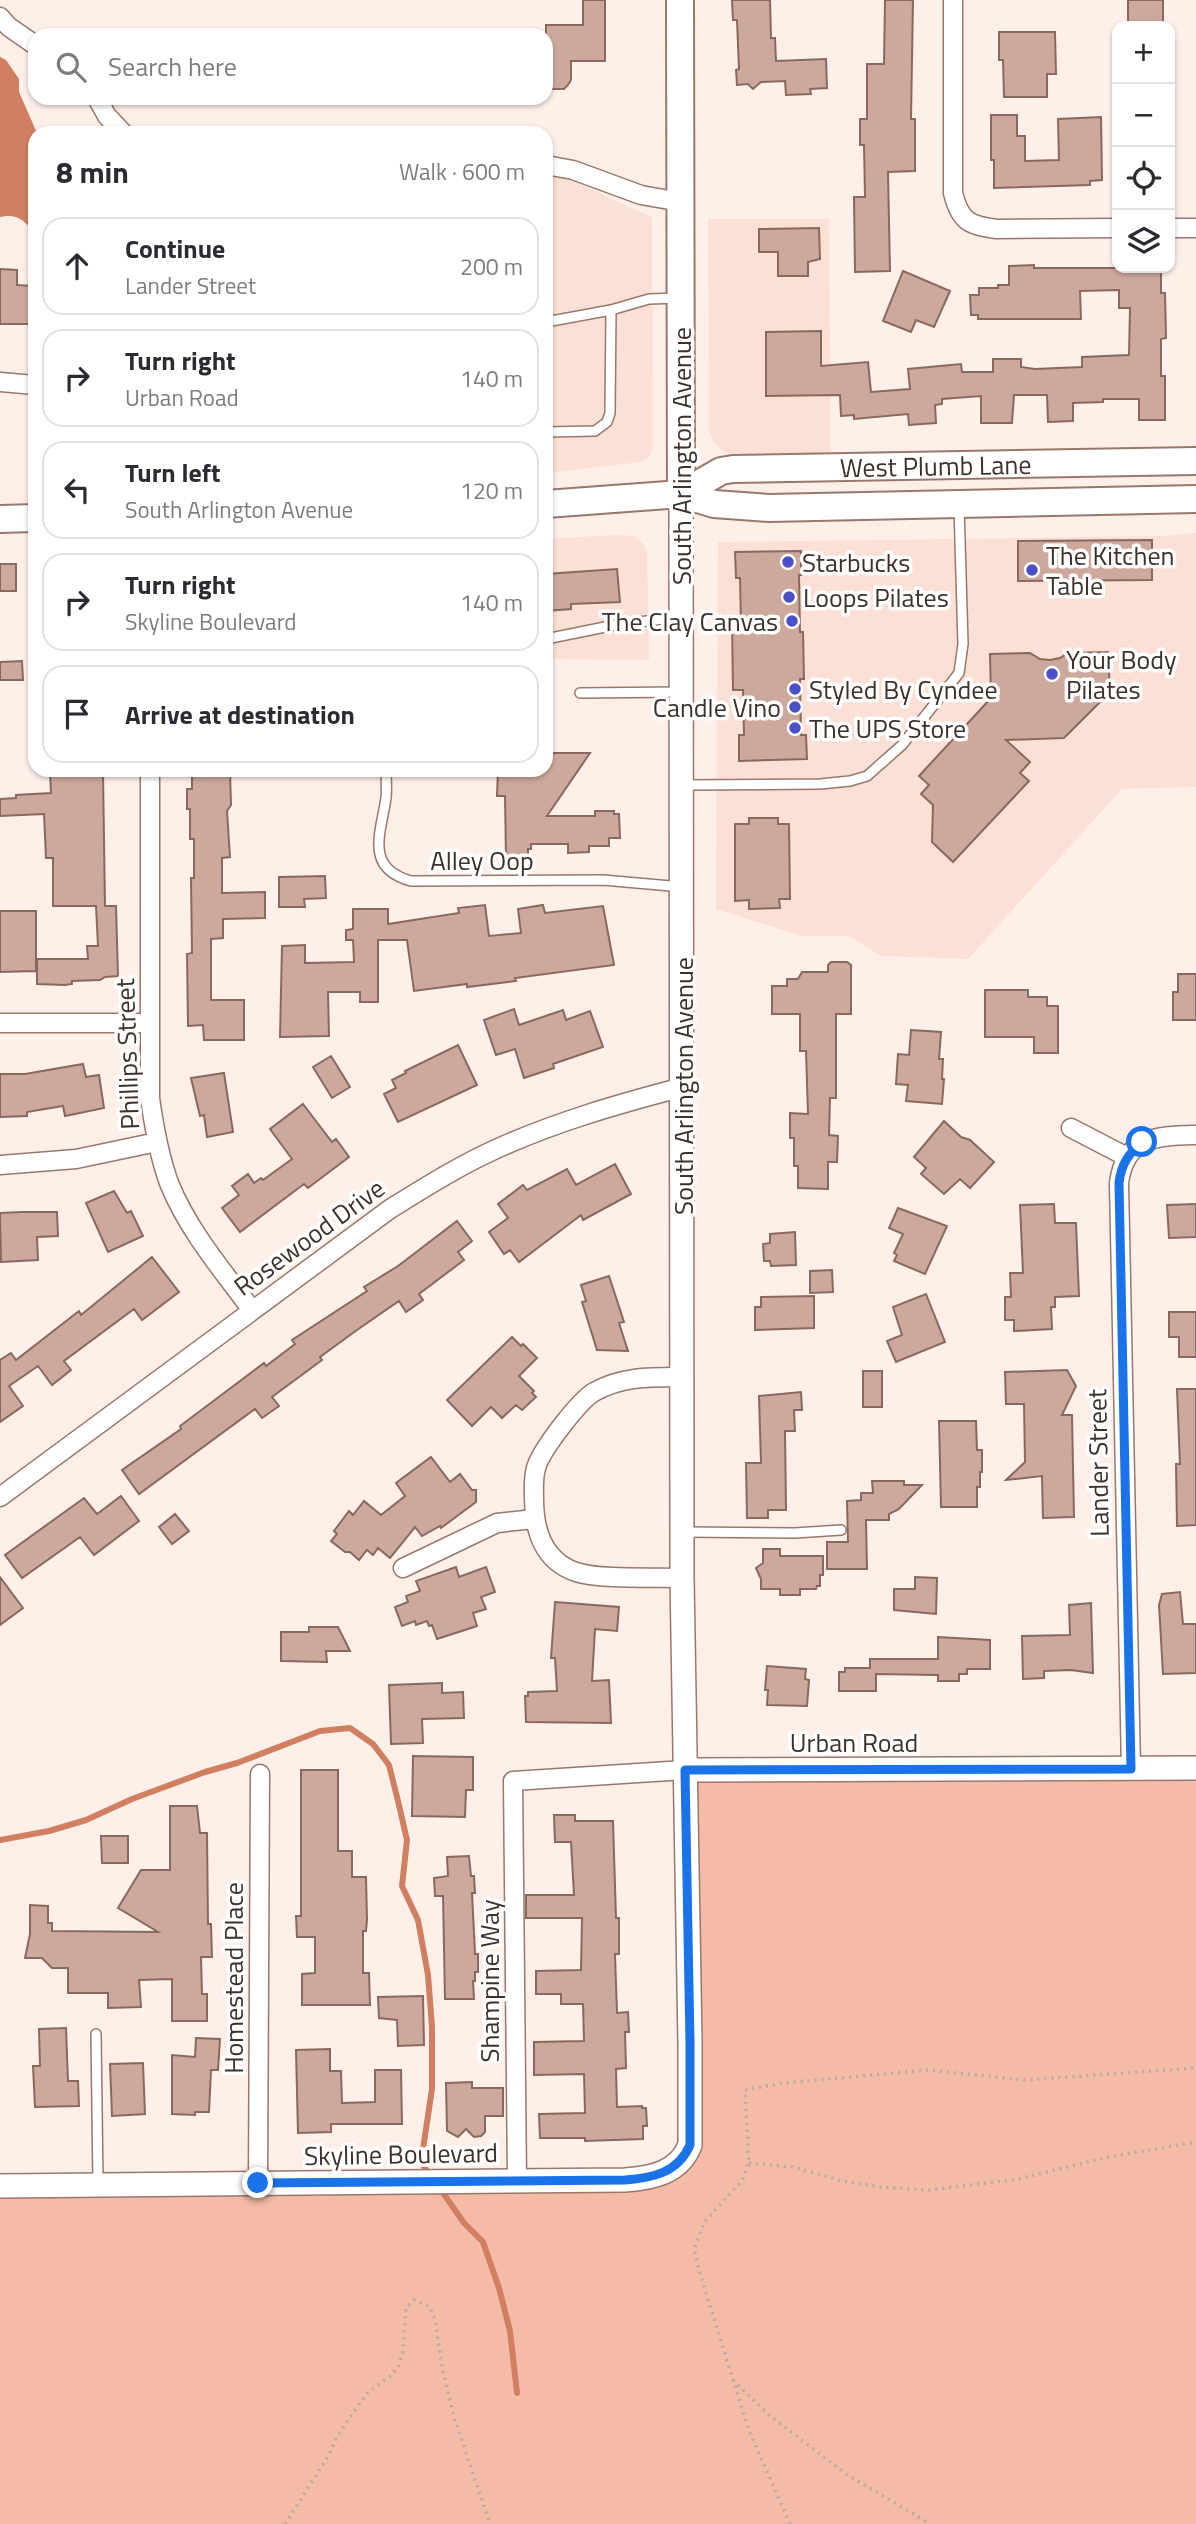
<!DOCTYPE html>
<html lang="en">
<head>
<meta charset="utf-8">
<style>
  :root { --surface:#fff; --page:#f7f7f7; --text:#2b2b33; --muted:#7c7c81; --line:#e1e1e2 }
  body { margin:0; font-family:"Titillium Web",sans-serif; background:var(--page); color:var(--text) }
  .controls { position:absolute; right:21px; top:21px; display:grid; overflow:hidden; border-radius:14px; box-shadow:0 2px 5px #0004 }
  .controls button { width:63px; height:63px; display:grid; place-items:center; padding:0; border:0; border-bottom:2px solid var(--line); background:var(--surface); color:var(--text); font:35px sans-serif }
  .stop { position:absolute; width:21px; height:21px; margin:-16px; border:5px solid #1a73e8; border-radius:50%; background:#fff }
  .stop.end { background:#1a73e8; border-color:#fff; box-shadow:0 2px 7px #0008 }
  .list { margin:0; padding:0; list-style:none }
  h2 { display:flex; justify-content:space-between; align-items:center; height:91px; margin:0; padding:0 28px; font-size:30px }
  h2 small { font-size:23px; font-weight:400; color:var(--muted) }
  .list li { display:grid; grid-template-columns:46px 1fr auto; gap:21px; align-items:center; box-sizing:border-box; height:98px; margin:0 14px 14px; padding:0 14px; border:2px solid var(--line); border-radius:21px }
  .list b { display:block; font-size:26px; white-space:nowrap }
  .list p { margin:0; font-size:23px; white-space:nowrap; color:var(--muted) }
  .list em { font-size:23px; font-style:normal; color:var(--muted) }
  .icon { flex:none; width:38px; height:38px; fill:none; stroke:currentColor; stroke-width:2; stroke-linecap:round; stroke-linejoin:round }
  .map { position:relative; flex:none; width:1196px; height:2524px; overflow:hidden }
  .search { position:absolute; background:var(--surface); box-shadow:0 2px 5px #0004; left:28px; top:28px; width:525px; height:77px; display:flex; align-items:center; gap:18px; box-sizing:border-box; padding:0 24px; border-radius:21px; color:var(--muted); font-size:26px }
  .panel { position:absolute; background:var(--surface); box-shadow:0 2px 5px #0004; left:28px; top:126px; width:525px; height:651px; border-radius:21px }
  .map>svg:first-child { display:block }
  .built { fill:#fce0d6 }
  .green { fill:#f4bba6 }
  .water { fill:#d08061 }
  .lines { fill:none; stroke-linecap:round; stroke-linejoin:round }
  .stream { stroke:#d08061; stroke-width:6 }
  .building { fill:#cca99c; stroke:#89695d; stroke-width:2 }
  .service-casing { stroke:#98786b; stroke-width:12 }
  .minor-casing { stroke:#98786b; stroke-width:21 }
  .tertiary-casing { stroke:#98786b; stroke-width:26 }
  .secondary-casing { stroke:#98786b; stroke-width:30 }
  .path { stroke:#b8aaa4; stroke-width:3.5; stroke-dasharray:2 5; stroke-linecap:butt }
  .service { stroke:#fff; stroke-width:9 }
  .minor { stroke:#fff; stroke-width:18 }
  .tertiary { stroke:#fff; stroke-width:23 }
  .secondary { stroke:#fff; stroke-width:26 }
  .route { stroke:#1a73e8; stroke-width:9 }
  .poi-dot { fill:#4c50c6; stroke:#fff; stroke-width:2.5 }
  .labels { text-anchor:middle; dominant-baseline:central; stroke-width:7; stroke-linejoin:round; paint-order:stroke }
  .street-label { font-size:26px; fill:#3e302a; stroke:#fff }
  .poi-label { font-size:26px; fill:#3e302a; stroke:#fff; text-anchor:start }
</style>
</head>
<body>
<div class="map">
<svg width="1196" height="2524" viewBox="0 0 1196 2524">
  <rect width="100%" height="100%" fill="#feefe9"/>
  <path class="built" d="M546 174 568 179 652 217 653 448 649 457 641 462 546 473Z
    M708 219H829L831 454H734L723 451 714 443 709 431Z
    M1196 533V787L1122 789 968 959 881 956 849 936H802L716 909 718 542 1163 536Z
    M615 535 635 536 643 543 647 552 649 660 546 659V539Z"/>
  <path class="green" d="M1196 1778V2524H0V2196L641 2187 700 2144 698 1781Z"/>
  <path class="water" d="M0 57 6 60 19 79V92L37 133H35V233C24 221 18 213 0 217Z"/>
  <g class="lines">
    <path class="stream" d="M0 1840 49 1831 86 1820 132 1799 205 1772 237 1763 320 1731 350 1728 373 1744 389 1765 398 1801 407 1840 402 1886 418 1920 428 1975 432 2027V2089L421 2162 430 2176
      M439 2187 464 2223 483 2242 499 2288 510 2331 517 2393"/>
  </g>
  <path class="building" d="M583 0H605V61H571V80L568 85 564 89H546V25H583Z
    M732 0H770L771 38H775L776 61 826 59 827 88 810 89 811 94 786 95 785 81 761 82 753 89 748 84 737 85 736 70 739 69 737 20H733Z
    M885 0H913L911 119H915V171L888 172 890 271 855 272 854 197H865L864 145H860V119H867V64H884Z
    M1128 0H1163V26H1128Z
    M999 32H1055L1056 74H1047V97H1004L1003 60H999Z
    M991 115H1017V136H1025V161L1059 160 1058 119 1101 117 1102 180 1090 181V185L994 188V160H991Z
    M819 228 820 259 808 262V276H778V252H759V229Z
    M1034 265V268H1161V293H1165L1166 338 1161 339V376H1165V420H1139V399H1103V402L1073 403V421L1048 422 1047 395H1014L1012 423H981V396L942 399V404L935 405 936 423 909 425 908 414 854 419V415L841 416 840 395 766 396V332L821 331V366L868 362 871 392 910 389 908 369 961 364 962 372H993V359H1021V367L1035 369 1082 367V357L1129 355 1130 308H1119V290L1080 291 1081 319H978V315H971L970 295H979V288H998V285H1009V266Z
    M0 269 17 270V285L33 286 32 293H35L33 324H0Z
    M903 271 950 291 934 327 916 320 911 332 883 321Z
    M1152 540V580L1018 581V541Z
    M801 551V575H799L800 632H803L804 679H800L801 735H806L807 759 739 761V735H744L743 690H733L732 623H741L740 578H736L735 552Z
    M0 564H16V591H0Z
    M617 569 620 602 571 604V609L546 611V574Z
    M1108 652 1110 692 1064 738 1006 740 1030 762 1020 773 1029 781 953 862 932 842 933 805 921 794 929 785 919 776 991 698 990 654 1030 653 1040 659 1050 660 1060 658 1068 653Z
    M22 661 23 680H0V662Z
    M546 753H590L547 816H595V811H614V814H619L620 838H609V846H589V852L568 853V844H531V849H528V858L506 859 505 796H497L498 771 546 770Z
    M192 771H230L231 805 227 811 230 857 222 858V893L265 892V918L223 919V938L211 939V1000H244V1040H204L203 1025 188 1026 187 954 192 953 191 878H194V839H190V809H187V789H192Z
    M103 772 105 906H116L118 976 105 977 100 980 72 981V984L65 985 37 984V959H88L87 946H98L96 906H53V858H46L44 814 0 816V799L16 798V795L51 793 50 773Z
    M749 818H778V824H789L790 899H779L780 908 749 909V900L735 901V824H749Z
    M325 876 326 898 304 899 305 907H279V877Z
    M485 905 489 936 521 933 518 909 543 905 545 913 603 906 614 965 515 978 516 981 467 987V984L414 991 407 940H378V1002H360V992H328L329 1036 280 1037 282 946 305 945V963L354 962 353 940H346V930L353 929V909H388V924L459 913 458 908Z
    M0 911H36V971L0 972Z
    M831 962H847L851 965V1014H836V1098H830L829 1135 838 1136 837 1162H828V1189L798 1188V1166H794V1138H790V1113L808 1114 806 1051H800V1014H772V986H787V979H798L802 972H828V965Z
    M1178 974H1196V1020H1173V992H1178Z
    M985 990H1028V997H1047V1006H1058V1053H1034V1037H985Z
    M514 1009 519 1025 563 1010 566 1020 590 1011 603 1047 553 1064 554 1068 524 1078 515 1049 496 1055 484 1020Z
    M911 1030 941 1032 939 1059H943L942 1079H944L942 1104 906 1101 908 1085 896 1084 898 1054 909 1055Z
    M458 1045 477 1085 398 1122 384 1094 396 1088 392 1080 406 1073 405 1071Z
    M331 1056 350 1087 332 1098 313 1067Z
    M83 1064 86 1077 99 1075 104 1108 65 1116 63 1106 27 1112V1116L0 1117V1074H25Z
    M224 1073 233 1132 207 1137 204 1115 200 1116 191 1078Z
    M303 1104 332 1142 336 1139 349 1157 308 1188 304 1184 240 1232 222 1208 239 1195 232 1186 248 1174 254 1183 261 1178 263 1180 292 1159 270 1129Z
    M944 1121 961 1137 970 1140 994 1162 970 1188 960 1179 944 1194 921 1174 926 1168 914 1157Z
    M615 1164 631 1194 583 1220 581 1215 519 1262 510 1250 504 1254 489 1232 508 1218 498 1204 523 1185 527 1190 567 1169 576 1185Z
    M114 1191 127 1213 131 1211 143 1236 108 1252 86 1203Z
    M1054 1204 1055 1223H1076L1079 1296 1055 1297V1307H1051L1052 1329 1014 1331V1320H1005V1297H1011L1010 1273H1023L1020 1205Z
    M1196 1204V1237L1169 1238 1167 1205Z
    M898 1208 947 1226 925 1274 894 1261 897 1255 894 1253 903 1234 889 1228Z
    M22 1212H57L58 1236 37 1237 38 1260 1 1262 0 1213Z
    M457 1221 472 1241 458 1252 464 1260 419 1294 423 1300 406 1312 399 1301 357 1330 320 1357 322 1360 272 1397 279 1406 262 1418 255 1409 139 1494 122 1470 181 1429 180 1426 264 1363 266 1366 295 1344 292 1340 367 1291 364 1287 398 1266Z
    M795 1232 796 1265 771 1266 770 1261H764L763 1244 770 1243V1234Z
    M152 1257 179 1292 142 1320 134 1309 64 1361 71 1370 52 1385 38 1366 9 1386 23 1406 0 1422V1360L11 1353 16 1360 79 1311 81 1315Z
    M832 1270 833 1292 810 1293V1271Z
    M609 1276 624 1322 619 1323 628 1351 597 1350 582 1302 586 1301 581 1285Z
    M926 1294 945 1342 896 1362 887 1341 902 1335 893 1307Z
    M814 1296V1328L755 1330V1307H761V1297Z
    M1169 1312H1196V1357H1179V1337H1169Z
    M512 1337 521 1346 523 1344 537 1358 519 1376 534 1391 532 1393 536 1397 522 1410 516 1405 502 1418 491 1407 472 1426 447 1400Z
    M1067 1370 1076 1386 1062 1415H1072L1074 1517 1043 1518 1042 1476 1006 1480 1025 1462 1024 1404H1006L1005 1372Z
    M863 1371H882V1407H863Z
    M1177 1389H1196V1525L1177 1526 1176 1464H1180Z
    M801 1392 802 1410H794L795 1431H785L786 1510H768V1518H747L746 1463H761L759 1396Z
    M939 1421H976L977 1450H982V1472H980V1487H977V1507H941Z
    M431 1457 450 1482 460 1474 472 1490H476V1502L441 1528 440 1526 422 1536 415 1527 390 1558 378 1548 373 1555 367 1550 359 1560 350 1552H345L331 1541 337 1534 334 1531 349 1511 353 1515 364 1501 381 1515 405 1496 396 1483Z
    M872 1481H904V1485H922L899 1509 889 1514V1520H866L867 1569H827V1542H848L847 1501 861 1500V1493H873Z
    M121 1496 139 1521 94 1555 80 1537 22 1578 5 1555 84 1498 97 1514Z
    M175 1514 189 1531 172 1544 159 1527Z
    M763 1549H780V1556H823V1575H820V1586H817L816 1589H800V1595H780V1589H761V1579L756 1568 763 1563Z
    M456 1567 459 1577 486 1567 495 1592 481 1597 486 1609 473 1613 477 1626 437 1639 432 1625 429 1626 427 1621 416 1625 415 1621 402 1626 395 1607 408 1602 406 1596 420 1591 416 1581Z
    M0 1577 23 1608 0 1625Z
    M915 1577 937 1578 936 1614 894 1610V1589H915Z
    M1180 1592 1183 1624H1196V1673L1163 1674 1159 1605 1162 1594Z
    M555 1602 619 1607 617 1631 595 1629 592 1681 609 1680 611 1723 526 1722 525 1696H528V1692L557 1691 555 1658H551Z
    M1091 1603 1093 1673 1071 1670 1044 1671V1678L1023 1679 1022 1636 1070 1635 1069 1605Z
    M309 1627H338L350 1651H326L327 1662 281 1661V1632H309Z
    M938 1637 990 1640V1669H967V1674H959V1681H938V1675L876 1674V1691H839V1672H845V1668H870V1659H938Z
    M767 1666 806 1669 805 1679 809 1680 807 1706 767 1705 768 1690H765Z
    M442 1683V1693L463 1692 464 1718 422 1719 423 1743 391 1744 389 1685Z
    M413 1756 473 1757V1790H466L465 1817 412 1816Z
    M301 1770H338V1851H352V1877H366L367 1920 366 1931H363V1973H369L370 2005H302V1974L315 1973V1937H297L296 1916H301Z
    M170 1806H197L200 1833H207L208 1924H211L212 1957H201L202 1994H207V2021H172V1979L139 1980 141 2007 108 2008V1993H68V1968H52L42 1958H25L30 1934V1905L48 1906V1923H52V1931L158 1932 118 1908 141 1870H170Z
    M554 1815H575V1821H613L616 1918H619V1954H615L617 2013 628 2012 629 2032H625L626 2068 616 2069 617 2107 642 2106V2108H646L647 2126H643V2139L585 2141V2138H540L539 2114 585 2113 584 2074 534 2075V2042L584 2041 583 2004H561V1994H536V1971L581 1970 582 1918H526V1895H574L571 1842H555Z
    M101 1836H128V1863H102Z
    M469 1856 471 1876H474L475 1893H472L475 1954H478V1972H475V1981H473L474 1999H445L443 1896H435L434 1878 448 1876 447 1857Z
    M423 1996 424 2045 398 2046 397 2020 379 2018 378 1997Z
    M66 2028 68 2081H78L79 2106 35 2107 33 2066H40L39 2029Z
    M196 2038 220 2039 218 2070H211L209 2112H195V2115L172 2114V2055L195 2057Z
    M330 2049V2071H341L342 2103 375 2102V2070H401L402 2124H331V2132L298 2133 296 2050Z
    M143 2063 145 2114 112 2116 110 2064Z
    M472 2082V2088H503V2116H485V2132L481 2136 474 2137 466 2129 458 2137 447 2131 446 2083Z"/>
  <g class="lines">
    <defs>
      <path id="service" d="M546 322 611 310
        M546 432 595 431 607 422 610 413 611 310 649 299 679 298
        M546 639 615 625 679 617
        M580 693 680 692
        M386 770C386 779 387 789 386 798 381 833 364 868 411 881L603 880 682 887
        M684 785 820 784 850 781 867 776 902 745 959 673 963 644 959 506
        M684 1532 795 1533 841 1530
        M96 2034 98 2183"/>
      <path id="minor" d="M953 0V193C960 221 969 226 997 229L1117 228
        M0 17 9 27 35 45
        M97 98 107 116 123 133
        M546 165 573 170 641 195 681 202
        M1170 228H1196
        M0 382 35 385
        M150 770V1098C154 1127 159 1155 169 1183 188 1230 222 1270 252 1310
        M0 1023H150
        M1071 1128 1127 1157
        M0 1165 76 1159 157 1142
        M682 1377C652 1377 622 1376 594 1392 579 1401 541 1450 536 1468 533 1478 534 1489 534 1499 534 1530 543 1561 576 1572 600 1580 655 1577 682 1578
        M0 1497 390 1209C424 1188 457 1167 494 1150 555 1122 618 1104 683 1087
        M403 1568 497 1523 534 1519
        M1131 1769 1119 1183C1125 1136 1157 1136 1196 1135
        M517 2181 513 1781 685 1770
        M258 2183 260 1774"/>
      <path id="tertiary" d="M685 1770 1196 1768
        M0 2186 625 2180C652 2178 679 2173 690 2145V2043L682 1578 681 494"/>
      <g id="secondary">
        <path d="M680 0 681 494"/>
        <path id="s1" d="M681 494 721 471 733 469 1196 461"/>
        <path d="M546 504 681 494 714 504 769 508 1196 499"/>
        <path d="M0 519 35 518"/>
      </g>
    </defs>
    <use href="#service" class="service-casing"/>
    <use href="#minor" class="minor-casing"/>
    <use href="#tertiary" class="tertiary-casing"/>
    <use href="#secondary" class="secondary-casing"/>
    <path class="path" d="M749 2163 793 2167 842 2181 882 2187 929 2190 1018 2179 1109 2157 1196 2142
      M733 2380 769 2415 846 2474 930 2524
      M285 2524 329 2455 336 2439 348 2420 368 2392 392 2375 399 2365 403 2350 406 2308 414 2300 430 2307 435 2319 442 2367 454 2417 490 2524
      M790 2524 748 2428 699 2270 694 2249 705 2221 742 2181 749 2163 745 2090 783 2083 928 2070 1024 2080 1196 2068"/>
    <use href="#service" class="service"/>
    <use href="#minor" class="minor"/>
    <use href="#tertiary" class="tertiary"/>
    <use href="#secondary" class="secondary"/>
  </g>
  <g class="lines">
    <path class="route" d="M258 2183 625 2180C652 2178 678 2173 690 2145V2043L685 1770 1131 1769 1119 1183C1121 1165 1128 1154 1142 1142"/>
  </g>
  <g class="poi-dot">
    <circle cx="788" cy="562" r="7"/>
    <circle cx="1032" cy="570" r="7"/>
    <circle cx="789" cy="597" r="7"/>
    <circle cx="792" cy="621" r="7"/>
    <circle cx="1052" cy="674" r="7"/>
    <circle cx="795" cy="689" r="7"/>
    <circle cx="795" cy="707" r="7"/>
    <circle cx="795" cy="728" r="7"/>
  </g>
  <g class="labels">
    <g class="street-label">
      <text transform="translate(681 456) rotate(-90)">South Arlington Avenue</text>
      <text stroke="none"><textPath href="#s1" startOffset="261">West Plumb Lane</textPath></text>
      <text x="482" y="860">Alley Oop</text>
      <text transform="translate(127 1054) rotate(-92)">Phillips Street</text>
      <text transform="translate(683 1086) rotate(-90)">South Arlington Avenue</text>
      <text transform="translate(309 1237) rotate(-36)">Rosewood Drive</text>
      <text transform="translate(1098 1463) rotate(-91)">Lander Street</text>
      <text x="854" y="1742">Urban Road</text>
      <text transform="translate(233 1978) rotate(-90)">Homestead Place</text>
      <text transform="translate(489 1981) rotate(-90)">Shampine Way</text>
      <text transform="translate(401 2154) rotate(-1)">Skyline Boulevard</text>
    </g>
    <g class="poi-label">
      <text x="1046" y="555">The Kitchen<tspan x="1046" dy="30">Table</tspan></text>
      <text x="802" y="562">Starbucks</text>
      <text x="803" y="597">Loops Pilates</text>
      <text x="778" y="621" text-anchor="end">The Clay Canvas</text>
      <text x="1066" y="659">Your Body<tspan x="1066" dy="30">Pilates</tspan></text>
      <text x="809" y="689">Styled By Cyndee</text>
      <text x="781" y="707" text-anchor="end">Candle Vino</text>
      <text x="809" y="728">The UPS Store</text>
    </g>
  </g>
</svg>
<div class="controls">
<button>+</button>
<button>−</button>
<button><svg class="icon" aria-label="locate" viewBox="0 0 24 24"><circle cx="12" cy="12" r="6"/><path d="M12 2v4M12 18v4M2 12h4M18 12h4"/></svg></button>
<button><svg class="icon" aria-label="layers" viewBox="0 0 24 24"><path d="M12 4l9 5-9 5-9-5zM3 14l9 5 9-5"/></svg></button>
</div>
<div class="stop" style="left:1142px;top:1142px"></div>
<div class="stop end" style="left:258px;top:2183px"></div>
<div class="search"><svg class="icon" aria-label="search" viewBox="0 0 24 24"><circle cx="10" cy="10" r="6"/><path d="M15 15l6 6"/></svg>Search here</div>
<section class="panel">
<h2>8 min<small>Walk · 600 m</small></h2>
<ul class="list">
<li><svg class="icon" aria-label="ahead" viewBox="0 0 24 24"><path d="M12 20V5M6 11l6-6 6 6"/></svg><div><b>Continue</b><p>Lander Street</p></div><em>200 m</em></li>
<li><svg class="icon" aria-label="right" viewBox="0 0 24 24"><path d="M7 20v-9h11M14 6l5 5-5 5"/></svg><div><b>Turn right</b><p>Urban Road</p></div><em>140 m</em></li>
<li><svg class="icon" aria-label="left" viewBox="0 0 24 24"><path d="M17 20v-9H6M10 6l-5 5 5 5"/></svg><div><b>Turn left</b><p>South Arlington Avenue</p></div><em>120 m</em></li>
<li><svg class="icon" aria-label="right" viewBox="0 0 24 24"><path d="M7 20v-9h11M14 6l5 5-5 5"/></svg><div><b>Turn right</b><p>Skyline Boulevard</p></div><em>140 m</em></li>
<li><svg class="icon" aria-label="arrive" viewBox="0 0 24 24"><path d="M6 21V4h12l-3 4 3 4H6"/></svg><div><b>Arrive at destination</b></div></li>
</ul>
</section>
</div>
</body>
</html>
